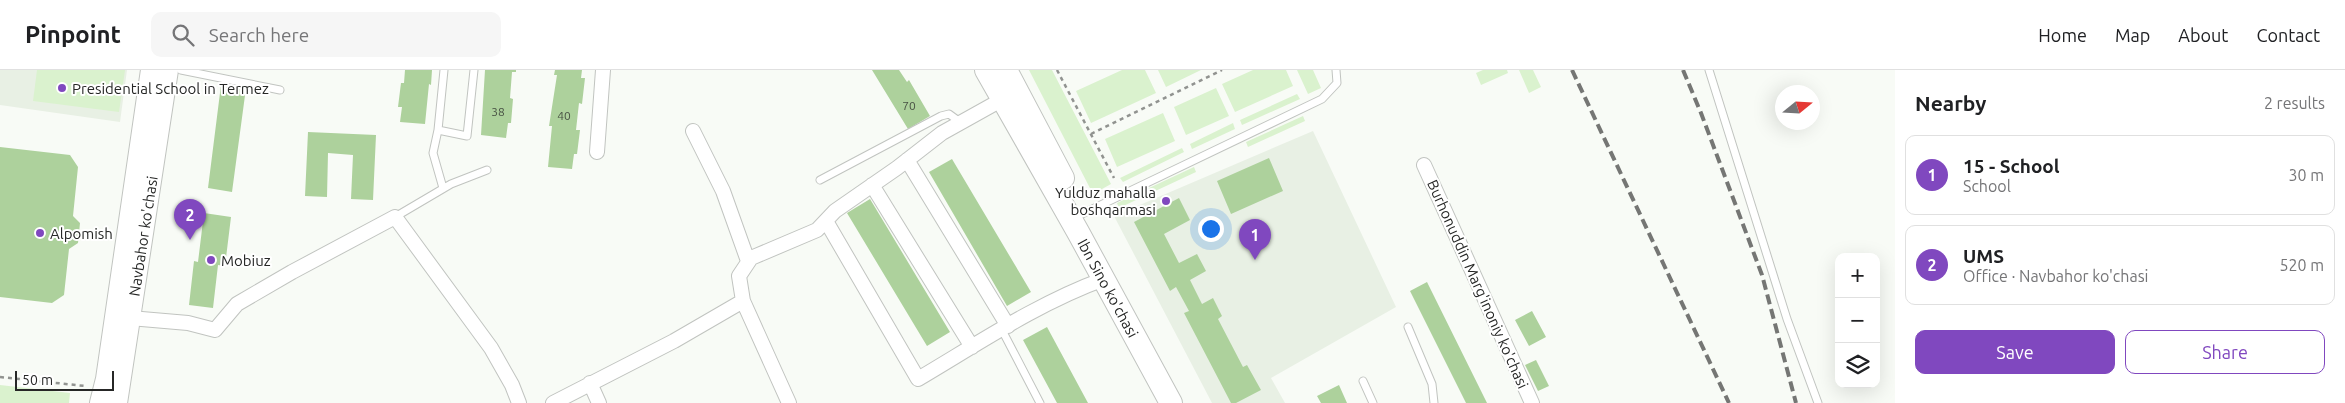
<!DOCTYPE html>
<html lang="en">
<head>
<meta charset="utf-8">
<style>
  :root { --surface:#fff; --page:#f6f6f6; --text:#202124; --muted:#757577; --line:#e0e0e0; --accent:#8048bf }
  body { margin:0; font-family:Ubuntu,sans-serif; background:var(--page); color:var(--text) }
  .controls { position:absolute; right:15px; bottom:15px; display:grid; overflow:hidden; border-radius:10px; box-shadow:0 5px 20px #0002 }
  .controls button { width:45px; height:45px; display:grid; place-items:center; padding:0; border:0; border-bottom:1px solid var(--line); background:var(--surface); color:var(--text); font:25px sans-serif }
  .compass { position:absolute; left:1775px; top:15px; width:45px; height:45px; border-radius:50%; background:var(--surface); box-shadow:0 5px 20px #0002; rotate:72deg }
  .scale { position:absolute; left:15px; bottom:12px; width:99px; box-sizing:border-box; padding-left:5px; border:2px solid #262726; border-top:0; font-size:14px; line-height:18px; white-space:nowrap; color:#262726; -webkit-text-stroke:4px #fff; paint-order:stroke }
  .you { position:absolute; left:1210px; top:158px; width:18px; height:18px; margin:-12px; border:4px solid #fff; border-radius:50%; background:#1a73e8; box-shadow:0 0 0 8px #1a73e833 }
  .badge { display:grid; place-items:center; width:32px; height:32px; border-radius:50%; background:var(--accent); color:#fff; font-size:16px; font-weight:700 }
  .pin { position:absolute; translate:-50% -41px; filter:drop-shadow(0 1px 2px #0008) }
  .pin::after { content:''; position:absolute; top:26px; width:18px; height:15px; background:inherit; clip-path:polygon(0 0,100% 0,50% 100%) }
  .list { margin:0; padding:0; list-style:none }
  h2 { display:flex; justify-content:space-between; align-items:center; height:65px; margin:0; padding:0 20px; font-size:21px }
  h2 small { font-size:16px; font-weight:400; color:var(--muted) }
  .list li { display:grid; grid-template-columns:32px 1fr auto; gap:15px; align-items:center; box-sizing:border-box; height:80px; margin:0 10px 10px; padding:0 10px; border:1px solid var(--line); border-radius:10px }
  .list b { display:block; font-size:19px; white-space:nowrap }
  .list p { margin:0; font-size:16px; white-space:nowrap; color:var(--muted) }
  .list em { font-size:16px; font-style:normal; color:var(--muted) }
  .actions { display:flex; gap:10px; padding:15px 20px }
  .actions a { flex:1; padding:11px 0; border:1px solid var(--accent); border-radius:10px; text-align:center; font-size:18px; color:var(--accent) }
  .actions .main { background:var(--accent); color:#fff }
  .icon { flex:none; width:28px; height:28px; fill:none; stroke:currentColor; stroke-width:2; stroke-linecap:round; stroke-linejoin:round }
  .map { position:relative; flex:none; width:1895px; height:333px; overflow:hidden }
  header { display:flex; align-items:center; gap:30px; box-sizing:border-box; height:70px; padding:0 25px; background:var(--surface); border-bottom:1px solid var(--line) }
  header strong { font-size:24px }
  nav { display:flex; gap:28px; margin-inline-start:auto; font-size:18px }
  .search { width:350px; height:45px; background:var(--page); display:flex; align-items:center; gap:12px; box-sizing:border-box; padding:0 18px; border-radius:10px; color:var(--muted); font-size:19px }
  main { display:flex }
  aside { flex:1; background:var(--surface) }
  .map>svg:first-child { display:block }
  .built { fill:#e8f0e4 }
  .green { fill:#daf2ce }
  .building { fill:#add19c }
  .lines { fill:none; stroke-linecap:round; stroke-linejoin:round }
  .lane-casing { stroke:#c1c4c0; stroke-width:9 }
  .street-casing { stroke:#c1c4c0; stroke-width:16 }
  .secondary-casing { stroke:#c1c4c0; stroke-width:22 }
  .primary-casing { stroke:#c1c4c0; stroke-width:24 }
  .path { stroke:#919390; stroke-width:2.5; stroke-dasharray:4 4; stroke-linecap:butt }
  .lane { stroke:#fff; stroke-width:7 }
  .street { stroke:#fff; stroke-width:14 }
  .secondary { stroke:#fff; stroke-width:20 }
  .primary { stroke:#fff; stroke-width:22 }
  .rail { stroke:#757674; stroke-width:4; stroke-dasharray:10 5; stroke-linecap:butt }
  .poi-dot { fill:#8048bf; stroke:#fff; stroke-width:2 }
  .labels { text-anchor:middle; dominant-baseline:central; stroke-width:4; stroke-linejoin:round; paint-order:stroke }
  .number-label { font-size:12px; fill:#485244 }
  .poi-label { font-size:15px; fill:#262726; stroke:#fff; text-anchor:start }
  .street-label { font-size:15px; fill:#262726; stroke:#fff }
</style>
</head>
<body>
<header>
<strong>Pinpoint</strong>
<div class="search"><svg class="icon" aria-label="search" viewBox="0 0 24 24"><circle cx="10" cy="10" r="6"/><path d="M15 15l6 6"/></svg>Search here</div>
<nav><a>Home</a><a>Map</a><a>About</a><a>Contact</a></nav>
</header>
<main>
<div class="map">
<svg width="1895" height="333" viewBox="0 0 1895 333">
  <rect width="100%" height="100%" fill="#f8fbf6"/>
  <path class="built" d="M0 0H127L120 52 0 35Z
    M1313 61 1396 237 1271 308 1285 333H1212L1114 146Z"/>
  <path class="green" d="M37 0H125L119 42 33 31Z
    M1029 0H1052L1111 114 1093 124Z
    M1122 0H1145L1156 23 1091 53 1076 21Z
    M1158 0H1201L1166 17Z
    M1253 0H1286L1293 16 1235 42 1222 14Z
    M1297 0H1313L1321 18 1308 24Z
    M1483 0H1507L1508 3 1481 15 1476 3Z
    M1519 0H1533L1541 17 1529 23Z
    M1216 18 1229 46 1186 65 1174 37Z
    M1297 24 1300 29 1242 55 1240 50Z
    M1163 43 1175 71 1117 97 1105 69Z
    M1303 46 1305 51 1248 77 1246 72Z
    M1233 53 1235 59 1192 79 1190 74Z
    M1182 78 1184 82 1123 112 1120 108Z
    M1194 97 1196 102 1119 138 1117 133Z
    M0 315 70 323 69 333H0Z"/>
  <path class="building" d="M405 0H432L431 15 429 14 425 54 400 52 402 37H398L401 13H404Z
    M485 0H516V2H512L510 28 513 29 511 53H508L506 68 481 65Z
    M555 0H582L581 8H585L582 34 579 33 576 60H580L577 84H574L572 99 548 97 552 56H549L557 5H554Z
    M872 0H899L907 12 909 10 930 46 908 59Z
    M221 15 246 18 232 122 208 118Z
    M308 62 376 65 373 130 351 129 353 85 328 83 327 127 305 126Z
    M0 77 70 85 78 97 73 146 80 153 78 173 69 179 64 225 52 233 0 227Z
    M1269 88 1283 121 1231 144 1217 111Z
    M952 89 1031 222 1007 236 929 102Z
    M1179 128 1190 150 1164 164 1179 193 1197 184 1206 201 1190 210 1202 234 1213 228 1222 246 1218 249 1243 297 1247 295 1261 320 1236 333H1231L1184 243 1189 241 1176 217 1170 221 1134 152Z
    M870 129 950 262 927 276 847 143Z
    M204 143 231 147 225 196 218 195 213 238 189 235 194 191 198 192Z
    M1427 212 1487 333H1466L1410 221Z
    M1532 241 1546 267 1529 276 1515 250Z
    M1047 257 1088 333H1057L1023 270Z
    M1536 290 1549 316 1538 321 1525 295Z
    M1339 315 1347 333H1321L1317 326Z"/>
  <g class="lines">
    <defs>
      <path id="lane" d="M181 0 280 20
        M1709 0 1787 249 1818 333
        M438 60 444 0
        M820 110 941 46 949 44 960 52
        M443 118 433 83 438 60 467 66 474 0
        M1082 144 1322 29 1337 13 1336 0
        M395 147 451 114 487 100
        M1408 257 1432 314 1434 333
        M1002 260 1040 333
        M1363 311 1373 333"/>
      <path id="street" d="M693 61 723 121 748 191
        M597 82 603 0
        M907 90 1008 256
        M1424 95 1532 333
        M872 115 972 277
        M826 151 918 309C979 273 1038 233 1104 209
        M743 231 789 333
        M130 248 188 253 215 260 237 234 292 202 395 147 491 278 512 315 519 333
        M590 313 599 333
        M553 333 674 271 743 231 739 206 751 188 817 160 835 141 897 98 942 63 1003 29"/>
      <g id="secondary">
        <path d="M100 333 106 309 151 0"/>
        <path id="s1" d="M117 333 168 0"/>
      </g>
      <g id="primary">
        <path id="s2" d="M986 0 1078 162 1171 333"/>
        <path d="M1006 0 1063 108"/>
      </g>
    </defs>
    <use href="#lane" class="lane-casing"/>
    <use href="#street" class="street-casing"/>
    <use href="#secondary" class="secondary-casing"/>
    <use href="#primary" class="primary-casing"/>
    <path class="path" d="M1057 0 1114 108
      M1091 64 1222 0
      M0 307 85 316"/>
    <use href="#lane" class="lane"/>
    <use href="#street" class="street"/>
    <use href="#secondary" class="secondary"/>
    <use href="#primary" class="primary"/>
    <path class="rail" d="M1572 0 1729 333
      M1683 0 1701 43 1762 205 1796 333"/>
  </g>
  <g class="poi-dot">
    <circle cx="62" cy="18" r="5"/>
    <circle cx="1166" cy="131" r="5"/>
    <circle cx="40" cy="163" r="5"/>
    <circle cx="211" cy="190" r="5"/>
  </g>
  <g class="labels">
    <g class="number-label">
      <text x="909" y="35">70</text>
      <text x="498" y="41">38</text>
      <text x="564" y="45">40</text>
    </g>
    <g class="poi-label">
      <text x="72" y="18">Presidential School in Termez</text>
      <text x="1156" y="122" text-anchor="end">Yulduz mahalla<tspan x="1156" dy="17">boshqarmasi</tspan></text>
      <text x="50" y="163">Alpomish</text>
      <text x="221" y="190">Mobiuz</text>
    </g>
    <g class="street-label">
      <text stroke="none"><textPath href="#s1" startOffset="169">Navbahor ko'chasi</textPath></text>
      <text transform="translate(1478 214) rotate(66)">Burhonuddin Marg'inoniy ko'chasi</text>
      <text stroke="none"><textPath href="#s2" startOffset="250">Ibn Sino ko'chasi</textPath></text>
    </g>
  </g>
</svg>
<div class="controls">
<button>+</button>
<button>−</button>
<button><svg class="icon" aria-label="layers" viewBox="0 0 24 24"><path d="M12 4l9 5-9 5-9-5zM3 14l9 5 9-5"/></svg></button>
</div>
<svg class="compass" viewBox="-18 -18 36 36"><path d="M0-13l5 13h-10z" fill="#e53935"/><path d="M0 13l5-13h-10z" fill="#757577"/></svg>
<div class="scale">50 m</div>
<div class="you"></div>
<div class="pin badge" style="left:1255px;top:190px">1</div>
<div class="pin badge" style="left:190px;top:170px">2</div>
</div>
<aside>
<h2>Nearby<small>2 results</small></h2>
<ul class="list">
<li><span class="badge">1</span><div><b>15 - School</b><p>School</p></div><em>30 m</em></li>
<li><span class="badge">2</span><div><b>UMS</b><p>Office · Navbahor ko'chasi</p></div><em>520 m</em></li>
</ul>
<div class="actions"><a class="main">Save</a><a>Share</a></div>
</aside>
</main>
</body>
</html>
